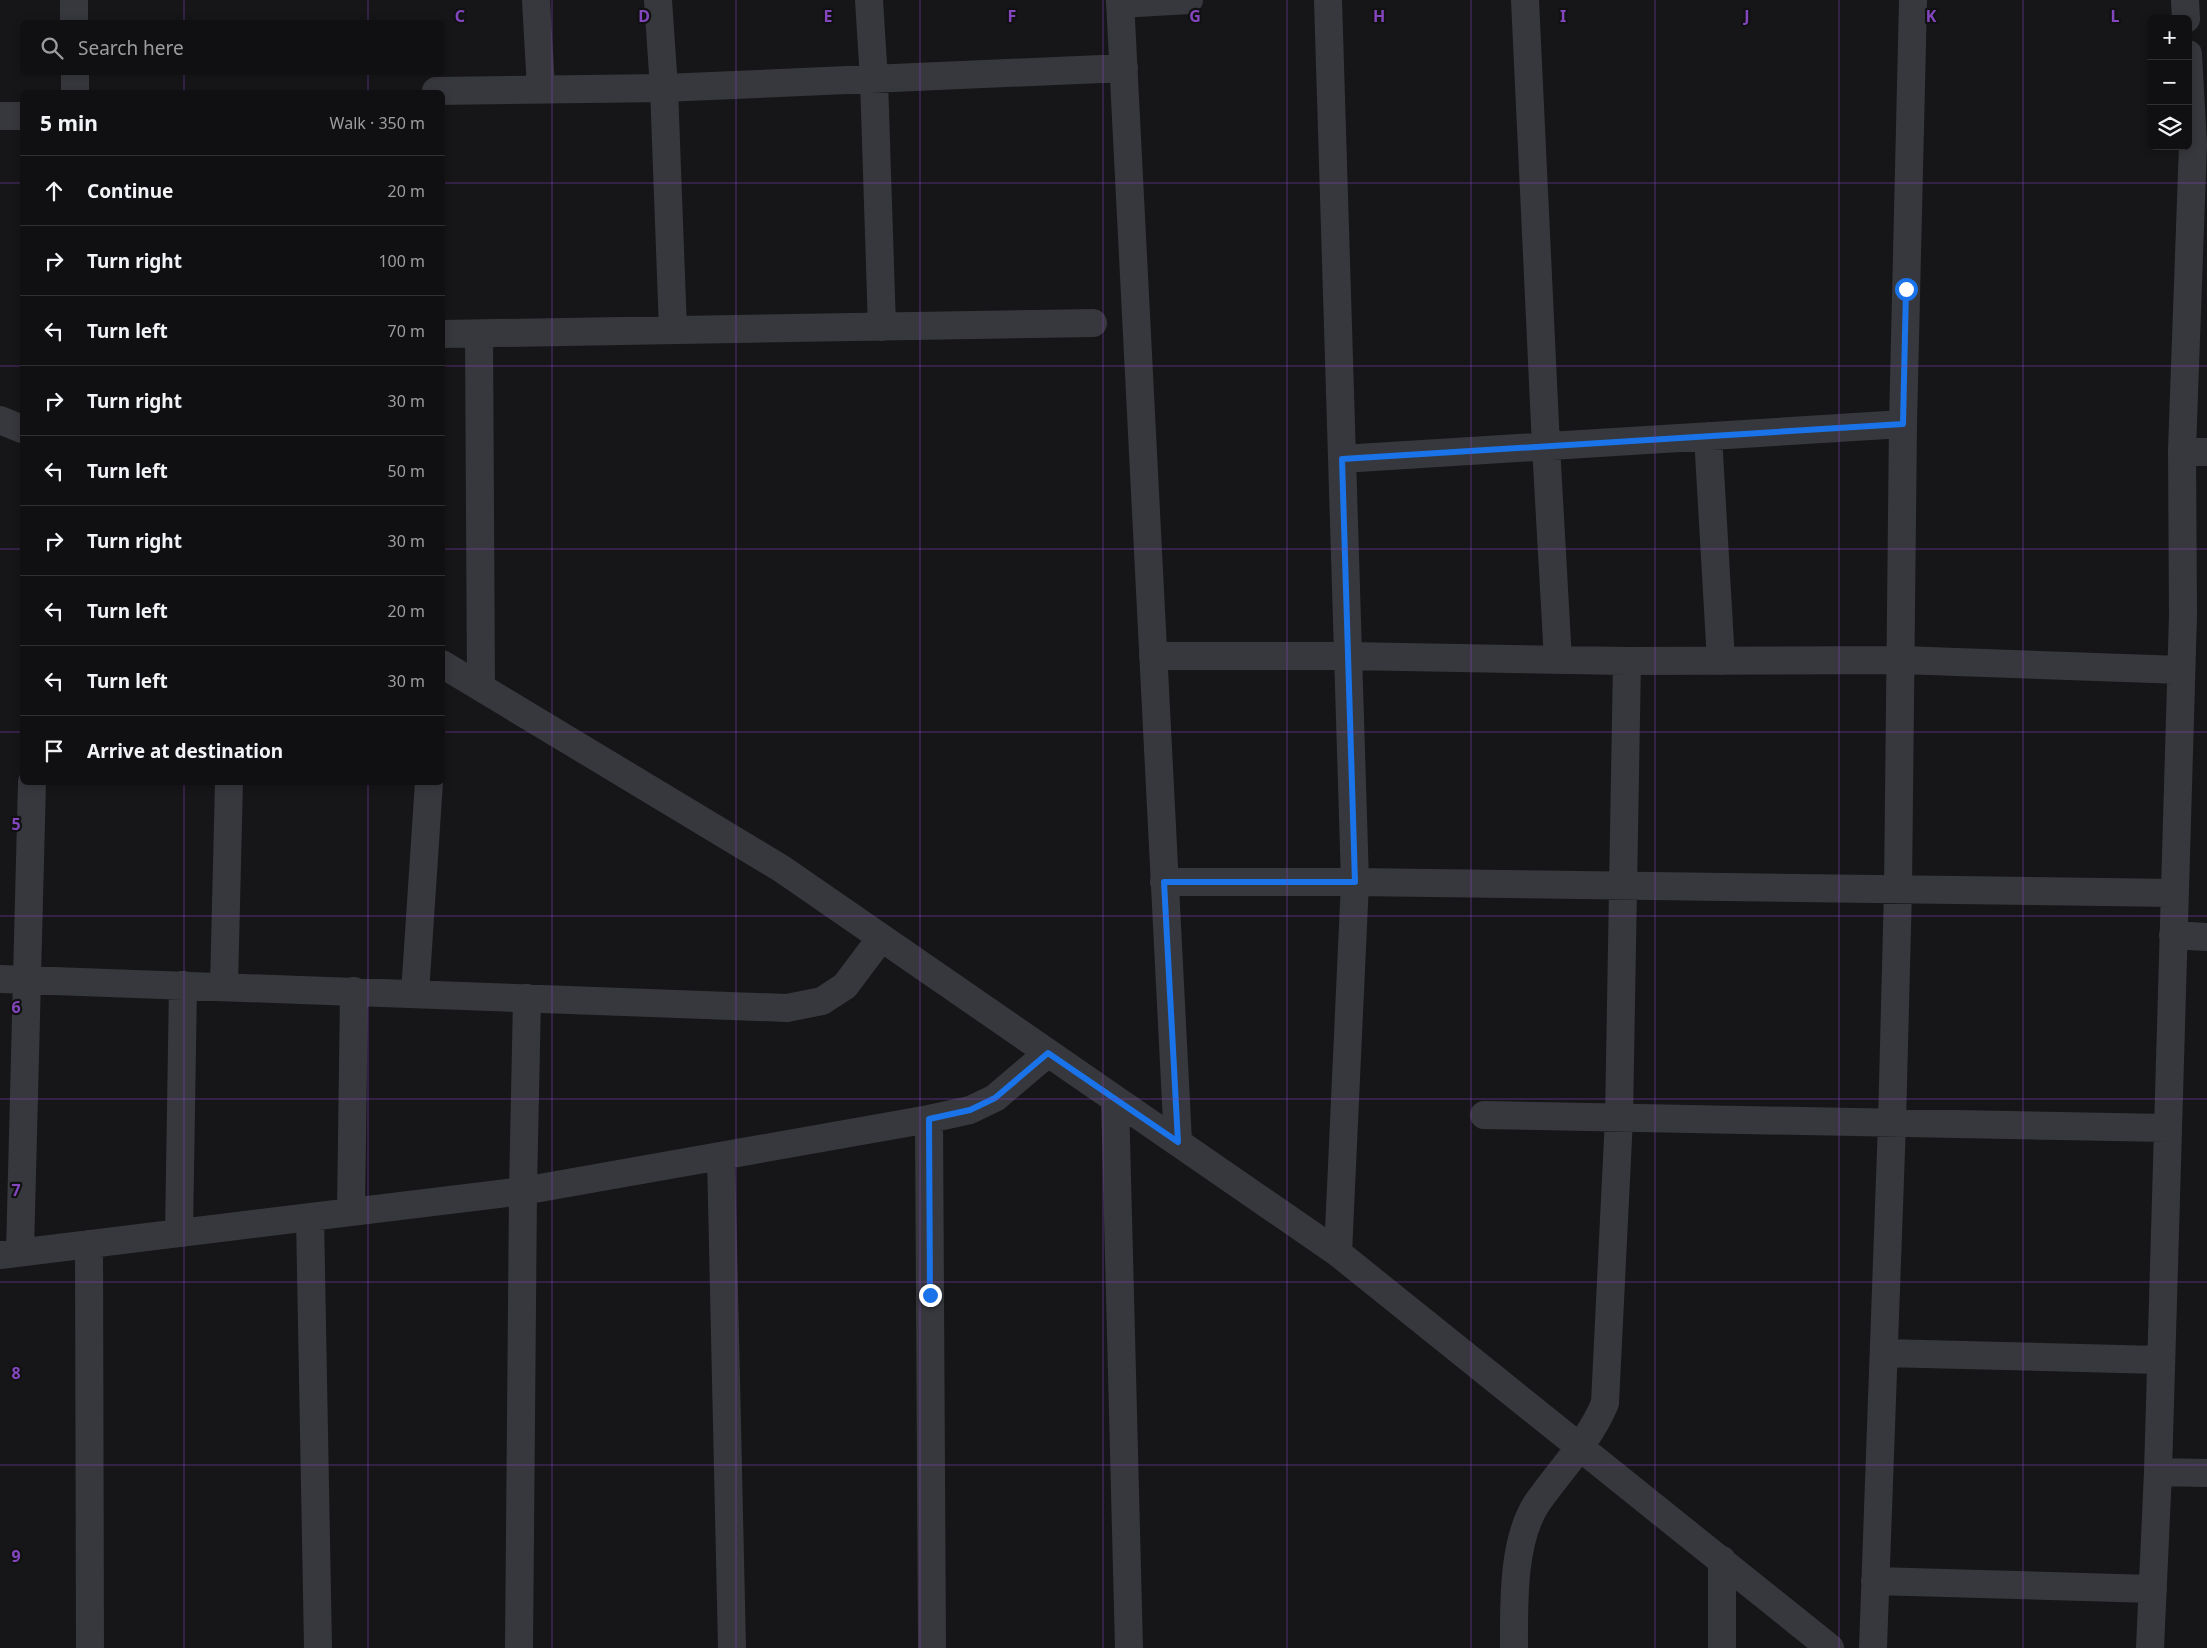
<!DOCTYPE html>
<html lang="en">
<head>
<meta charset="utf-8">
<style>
  :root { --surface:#101012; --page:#19191b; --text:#f1f3f6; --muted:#9c9d9f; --line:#303032 }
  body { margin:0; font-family:"Noto Sans",sans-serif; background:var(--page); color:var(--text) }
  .controls { position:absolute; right:15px; top:15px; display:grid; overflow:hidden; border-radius:8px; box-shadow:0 2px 8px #0003 }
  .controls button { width:45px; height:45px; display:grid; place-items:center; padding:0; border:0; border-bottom:1px solid var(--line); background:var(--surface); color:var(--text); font:25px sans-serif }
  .stop { position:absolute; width:15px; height:15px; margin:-11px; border:4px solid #1a73e8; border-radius:50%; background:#fff }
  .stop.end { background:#1a73e8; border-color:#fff; box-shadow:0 1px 5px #0008 }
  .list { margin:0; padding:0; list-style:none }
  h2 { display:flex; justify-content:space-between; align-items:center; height:65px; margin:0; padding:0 20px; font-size:21px }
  h2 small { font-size:16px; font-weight:400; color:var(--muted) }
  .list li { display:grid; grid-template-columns:32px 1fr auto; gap:15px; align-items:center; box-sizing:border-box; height:70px; padding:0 20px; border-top:1px solid var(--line) }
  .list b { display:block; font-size:19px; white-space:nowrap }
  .list em { font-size:16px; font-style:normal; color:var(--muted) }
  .icon { flex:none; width:28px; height:28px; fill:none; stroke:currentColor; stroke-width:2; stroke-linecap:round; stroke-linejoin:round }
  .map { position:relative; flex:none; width:2207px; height:1648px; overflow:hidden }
  .search { position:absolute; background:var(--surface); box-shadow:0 2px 8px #0003; left:20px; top:20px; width:425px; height:55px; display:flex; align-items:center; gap:12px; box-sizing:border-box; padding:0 18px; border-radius:8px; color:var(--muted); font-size:19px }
  .panel { position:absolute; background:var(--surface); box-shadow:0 2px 8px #0003; left:20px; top:90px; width:425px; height:695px; border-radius:8px }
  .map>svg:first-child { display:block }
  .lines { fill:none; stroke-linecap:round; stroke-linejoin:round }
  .minor { stroke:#37383d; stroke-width:28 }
  .route { stroke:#1a73e8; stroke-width:6 }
  .grid { fill:none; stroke:#8446be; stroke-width:1; stroke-opacity:0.55 }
  .grid-label { font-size:16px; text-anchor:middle; font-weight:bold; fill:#8446be; stroke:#111113; stroke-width:4.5; stroke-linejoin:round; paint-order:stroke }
</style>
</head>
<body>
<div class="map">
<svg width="2207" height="1648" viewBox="0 0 2207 1648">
  <rect width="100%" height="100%" fill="#161618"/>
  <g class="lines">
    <path class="minor" d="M74 0V22
      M536 0 541 89
      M658 0 664 88 673 330
      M869 0 874 80 882 327
      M1120 0 1178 1142
      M1328 0 1355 882 1338 1253
      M1525 0 1546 446 1558 660
      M2185 0 2186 19
      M1120 4 1189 0
      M75 72V92
      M436 91 664 88 1124 68
      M0 116H22
      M442 334 1093 323
      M479 334 481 687
      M0 420 22 429
      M1708 436 1721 661
      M2182 450 2207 452
      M1342 459 1903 424
      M1153 656H1348L1627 661 1901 660 2181 670
      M442 664 782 869 1338 1253 1830 1648
      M1164 882H1355L2174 893
      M2173 935 2207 937
      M0 979 787 1008 822 1001 845 986 881 938
      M224 986 229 782
      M415 993 429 782
      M1115 1099 1129 1648
      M1484 1115 2167 1128
      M929 1119 932 1648
      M721 1156 732 1648
      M351 1212 354 991
      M310 1217 318 1648
      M179 1233 183 985
      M89 1244 90 1648
      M20 1252 32 782
      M0 1255 523 1191 929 1119 970 1110 995 1098 1048 1053
      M1884 1353 2160 1360
      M2158 1472 2207 1473
      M1722 1560V1648
      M1875 1581 2153 1589
      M519 1648 523 1191 527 998
      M1514 1648C1514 1605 1512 1541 1537 1503 1560 1470 1590 1440 1605 1403L1619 1118 1627 661
      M1873 1648 1892 1123 1898 889 1903 424 1913 0
      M2150 1648 2158 1472 2183 615 2182 450 2193 144 2188 54"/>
  </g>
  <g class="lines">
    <path class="route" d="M930 1295 929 1119 970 1110 995 1098 1048 1053 1178 1142 1164 882H1355L1342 459 1903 424 1906 289"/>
  </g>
  <path class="grid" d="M184 0V22M368 0V22M552 0V1648M736 0V1648M920 0V1648M1103 0V1648M1287 0V1648M1471 0V1648M1655 0V1648M1839 0V1648M2023 0V1648M184 72V92M368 72V92M0 183H22M442 183H2207M0 366H22M442 366H2207M0 549H22M442 549H2207M0 732H22M442 732H2207M184 782V1648M368 782V1648M0 916H2207M0 1099H2207M0 1282H2207M0 1465H2207"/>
  <g class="grid-label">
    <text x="460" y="22">C</text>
    <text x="644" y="22">D</text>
    <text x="828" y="22">E</text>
    <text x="1012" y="22">F</text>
    <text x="1195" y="22">G</text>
    <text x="1379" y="22">H</text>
    <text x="1563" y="22">I</text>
    <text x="1747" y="22">J</text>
    <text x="1931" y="22">K</text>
    <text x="2115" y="22">L</text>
    <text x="16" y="830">5</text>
    <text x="16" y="1013">6</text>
    <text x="16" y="1196">7</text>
    <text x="16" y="1379">8</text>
    <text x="16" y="1562">9</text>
  </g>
</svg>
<div class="controls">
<button>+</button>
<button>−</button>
<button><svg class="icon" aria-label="layers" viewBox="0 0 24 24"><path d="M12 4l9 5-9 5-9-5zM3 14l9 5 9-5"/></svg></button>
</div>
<div class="stop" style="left:1906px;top:289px"></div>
<div class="stop end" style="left:930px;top:1295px"></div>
<div class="search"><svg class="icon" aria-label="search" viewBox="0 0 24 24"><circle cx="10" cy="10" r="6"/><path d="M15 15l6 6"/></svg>Search here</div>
<section class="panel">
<h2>5 min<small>Walk · 350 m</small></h2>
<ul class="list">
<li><svg class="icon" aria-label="ahead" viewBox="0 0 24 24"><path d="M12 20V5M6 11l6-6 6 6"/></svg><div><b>Continue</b></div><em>20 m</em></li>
<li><svg class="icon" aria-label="right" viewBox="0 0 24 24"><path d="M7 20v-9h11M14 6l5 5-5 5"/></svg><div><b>Turn right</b></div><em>100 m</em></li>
<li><svg class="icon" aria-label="left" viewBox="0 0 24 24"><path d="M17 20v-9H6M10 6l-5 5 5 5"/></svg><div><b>Turn left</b></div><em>70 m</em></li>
<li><svg class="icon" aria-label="right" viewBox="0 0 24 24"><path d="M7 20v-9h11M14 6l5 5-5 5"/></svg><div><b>Turn right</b></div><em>30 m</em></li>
<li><svg class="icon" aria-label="left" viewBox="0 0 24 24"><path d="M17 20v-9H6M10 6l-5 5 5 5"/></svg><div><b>Turn left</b></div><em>50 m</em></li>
<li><svg class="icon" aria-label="right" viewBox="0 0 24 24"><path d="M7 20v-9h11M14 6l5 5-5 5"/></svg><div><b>Turn right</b></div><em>30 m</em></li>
<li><svg class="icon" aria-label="left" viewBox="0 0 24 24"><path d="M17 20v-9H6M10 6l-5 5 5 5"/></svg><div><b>Turn left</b></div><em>20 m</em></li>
<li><svg class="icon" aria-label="left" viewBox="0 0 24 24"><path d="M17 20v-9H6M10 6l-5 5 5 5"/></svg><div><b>Turn left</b></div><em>30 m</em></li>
<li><svg class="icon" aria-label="arrive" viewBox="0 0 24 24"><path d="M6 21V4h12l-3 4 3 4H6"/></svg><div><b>Arrive at destination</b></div></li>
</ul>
</section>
</div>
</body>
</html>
